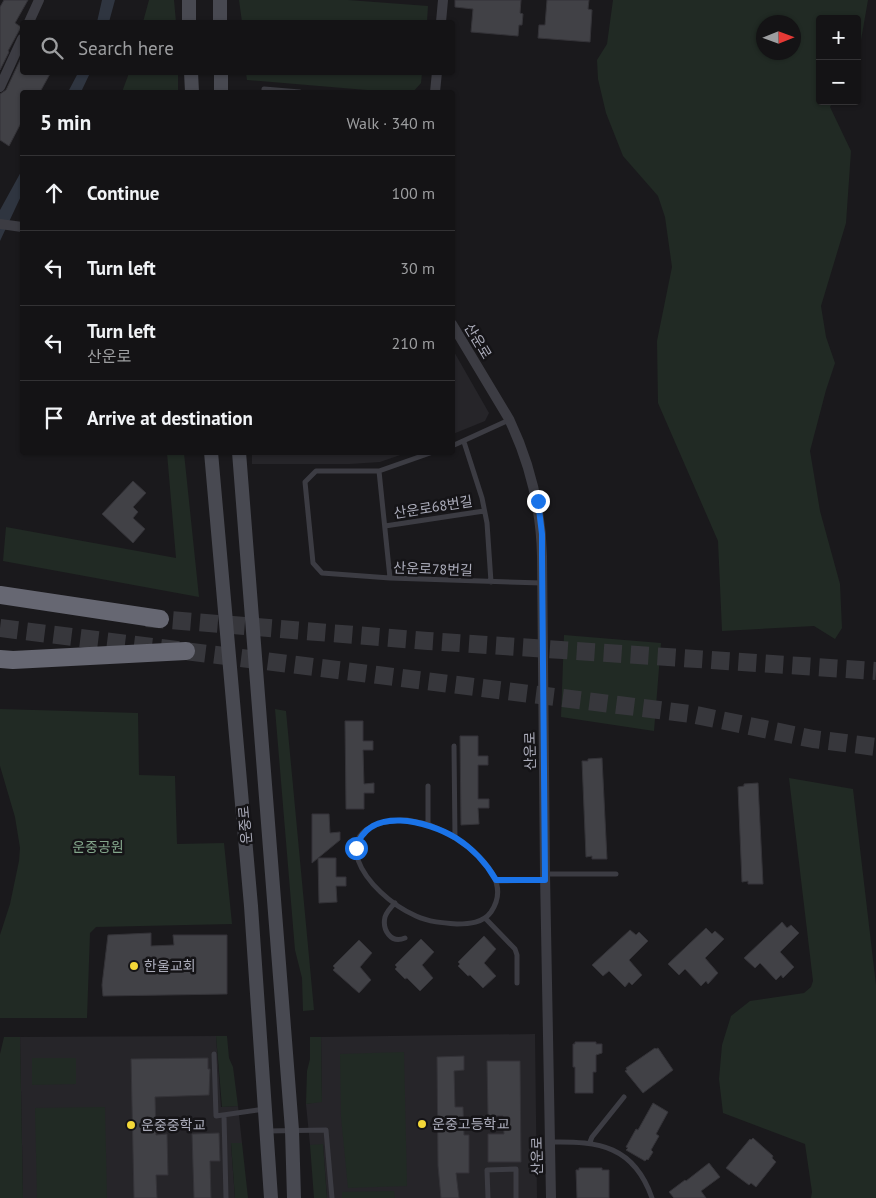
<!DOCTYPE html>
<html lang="en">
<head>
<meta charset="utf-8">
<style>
  :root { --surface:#141315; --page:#1d1c1e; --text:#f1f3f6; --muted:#9d9ea0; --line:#333234 }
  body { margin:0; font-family:"PT Sans","Noto Sans KR",sans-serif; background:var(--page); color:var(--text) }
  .controls { position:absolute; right:15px; top:15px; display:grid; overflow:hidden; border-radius:5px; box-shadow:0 1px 4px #0004 }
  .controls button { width:45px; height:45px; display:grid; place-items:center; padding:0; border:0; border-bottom:1px solid var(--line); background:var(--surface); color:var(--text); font:25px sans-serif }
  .compass { position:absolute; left:756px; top:15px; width:45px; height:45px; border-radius:50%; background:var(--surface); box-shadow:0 1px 4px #0004; rotate:89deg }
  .stop { position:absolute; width:15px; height:15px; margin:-11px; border:4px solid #1a73e8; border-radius:50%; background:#fff }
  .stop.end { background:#1a73e8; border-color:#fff; box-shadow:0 1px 5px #0008 }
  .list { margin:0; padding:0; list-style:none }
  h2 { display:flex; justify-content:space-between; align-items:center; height:65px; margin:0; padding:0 20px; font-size:21px }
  h2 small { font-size:16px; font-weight:400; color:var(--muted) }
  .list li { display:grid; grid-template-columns:32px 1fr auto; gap:15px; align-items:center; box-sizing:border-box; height:75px; padding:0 20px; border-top:1px solid var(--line) }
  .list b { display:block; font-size:19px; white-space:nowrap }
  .list p { margin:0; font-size:16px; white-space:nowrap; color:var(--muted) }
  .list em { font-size:16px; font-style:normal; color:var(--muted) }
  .icon { flex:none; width:28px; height:28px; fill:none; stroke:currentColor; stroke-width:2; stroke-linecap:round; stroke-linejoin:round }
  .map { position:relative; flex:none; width:876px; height:1198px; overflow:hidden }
  .search { position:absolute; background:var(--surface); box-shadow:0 1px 4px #0004; left:20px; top:20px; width:435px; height:55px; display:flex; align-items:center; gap:12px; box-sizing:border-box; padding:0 18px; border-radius:5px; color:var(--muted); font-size:19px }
  .panel { position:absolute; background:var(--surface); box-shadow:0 1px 4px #0004; left:20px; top:90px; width:435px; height:365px; border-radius:5px }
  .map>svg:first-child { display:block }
  .built { fill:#262529 }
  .green { fill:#212a24; fill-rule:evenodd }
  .water { fill:#2f3540 }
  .building { fill:#414146; stroke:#343338 }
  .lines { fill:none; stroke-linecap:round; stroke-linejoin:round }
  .motorway-tunnel { stroke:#37373c; stroke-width:18; stroke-dasharray:18 9; stroke-linecap:butt }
  .service { stroke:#3c3c43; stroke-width:5 }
  .minor { stroke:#3c3c43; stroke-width:10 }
  .secondary { stroke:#484951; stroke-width:14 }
  .motorway { stroke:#666772; stroke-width:18 }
  .route { stroke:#1a73e8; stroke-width:6 }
  .poi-dot { fill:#f4d838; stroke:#151417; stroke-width:2 }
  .labels { text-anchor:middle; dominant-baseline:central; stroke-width:5; stroke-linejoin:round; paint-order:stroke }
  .street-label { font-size:14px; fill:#acadbb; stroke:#151417 }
  .park-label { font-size:14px; fill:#83a68b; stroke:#151417 }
  .poi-label { font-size:14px; fill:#acadbb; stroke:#151417; text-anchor:start }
</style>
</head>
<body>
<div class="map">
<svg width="876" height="1198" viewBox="0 0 876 1198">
  <rect width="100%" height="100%" fill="#1a191c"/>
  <path class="built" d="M453 350 489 413 485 421 453 434Z
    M252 453V452L406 453 380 462 350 464H252Z
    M535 1034 537 1198H327L323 1145H310L306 1104 322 1101 321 1037Z
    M216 1036 221 1107 238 1106 242 1143 231 1144 235 1198H23L20 1037Z"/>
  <path class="green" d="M149 0H174L176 22H143Z
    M239 0H348L428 6 427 22H242Z
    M613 0H868L857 63V19H820V101H833L830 107 851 151 846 223 821 306 826 337 835 363 826 390 810 451 820 511 840 584 842 628 835 639 814 626 722 631 718 541 658 403 657 341 672 267 665 217 658 196 623 156 606 113 598 79 597 60 607 44ZM764 22H794V52H764Z
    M129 73H178V92H122Z
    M246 73V72L422 73 421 83 413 92H390L247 80Z
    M167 453H184L199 597 3 561 6 527 176 558Z
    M564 635 661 643 654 731 561 717Z
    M0 709 138 713 139 775 175 776 177 844 224 843 232 924 96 927 90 933 87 1018H0V935L10 904 19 861 20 848 15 817 0 766Z
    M275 709 286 711 314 1010 303 1011 302 978 295 950Z
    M789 778 853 789 876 985V1198H811L812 1192 805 1144 723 1113 719 1079 722 1045 731 1016 750 1001 804 993 811 987 813 981Z
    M216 1036H227L229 1058 233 1067 238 1106 222 1107Z
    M4 1037H20L23 1198H0V1054Z
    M310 1037H321L322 1102 306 1104 307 1071 310 1059Z
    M404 1052 407 1186 348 1188 341 1117 340 1054Z
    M32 1058H76V1084L32 1085Z
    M105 1107 107 1198H37L35 1108Z
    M231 1143H242L248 1198H235Z
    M323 1144 327 1198H314L310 1145Z
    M394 1191 395 1198H342V1192Z"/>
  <path class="water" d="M102 0H115L109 22H97Z
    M78 73H90L81 92H68Z
    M22 170V194L0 241V210Z"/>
  <path class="building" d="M4 0H28L15 23 21 27 8 51 9 52 0 70V7Z
    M455 0H521L520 13 523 14 522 25H519L518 36 471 32 473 9 455 7Z
    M547 0H589L588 9 592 10 590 42 538 38 539 25H545Z
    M21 58 22 59V72H51L40 92H22V121L9 146 0 140V94L6 90Z
    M133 481 146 493 133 507 138 512 133 518 145 529 133 543 102 514Z
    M345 721H363V741H373V750H363L364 784 374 783V793H364V809H346Z
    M460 736H478V756H488V765H478V799H489V808H478L479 824 461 825Z
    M602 758 607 859H592V856L586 857 582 761H588V759Z
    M758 783 763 884H748V881L742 882 738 787 744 786V784Z
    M312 814H329L330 833 340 832V840L312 863Z
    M318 858H336V877H346V886H336L337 902 319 903Z
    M782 922 787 928 791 925 799 933 780 952 794 967 783 978 781 975 776 980 760 963 755 968 744 958Z
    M706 928 712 934 715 931 724 939 705 958 718 973 708 984 706 981 701 986 685 969 679 975 668 964Z
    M630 930 636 935 639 932 648 941 629 960 642 975 632 985 629 982 625 987 609 971 603 976 592 965Z
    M151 933V946L174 945 173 935H227V994L103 996 102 985 108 935Z
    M484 936 496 949 484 963 496 976 483 988 470 975 468 976 458 966 460 964 458 962Z
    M421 939 434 952 422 965 433 978 420 991 407 978 405 979 395 969 397 967 395 965Z
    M359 940 372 953 360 967 371 980 359 993 333 970 335 968 333 966Z
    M575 1042H596V1044H602V1053L596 1055V1072H593V1093H575V1067H573V1044H575Z
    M655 1048 656 1049 658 1048 673 1070 643 1093 625 1071 627 1070 626 1068Z
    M464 1056V1070L454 1071 455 1107H463L464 1135H469V1173H456L459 1198H441L438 1166 437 1057Z
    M208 1058V1069H210L209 1095 155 1097 156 1135 167 1134 168 1175H156L157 1198H134L131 1059Z
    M487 1061H520L521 1162H488V1134H504L503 1116H488Z
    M653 1103 668 1112 656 1134 659 1136 651 1150 653 1152 648 1160 647 1159 645 1161 626 1150 628 1148 626 1147 636 1129 638 1130Z
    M219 1133 220 1161H210L211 1198H194L192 1134Z
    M753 1138 773 1156 772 1158 776 1162 756 1187 751 1183 749 1185 726 1168 750 1139 751 1140Z
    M709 1163 720 1177 701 1191 706 1198H674L669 1192 685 1180 686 1181Z
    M579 1168H602V1170H609V1198H577L576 1170H579Z"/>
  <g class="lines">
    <path class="motorway-tunnel" d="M146 618 428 641 876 671
      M0 628 691 714 813 739 876 747"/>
    <path class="service" d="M264 92V89L300 92
      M464 442 482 498 487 523 491 582
      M452 446 509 420
      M433 452 379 471H316L305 482 313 563 322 573 390 578 542 583
      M379 471 390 578
      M385 526 484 511
      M454 746 455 838
      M428 786V825
      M407 820C415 822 423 823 430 825 459 837 517 874 491 912 483 923 469 924 457 924 443 923 429 922 416 916 366 894 315 822 407 820Z
      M545 874H616
      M496 881 545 880
      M395 903C391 907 387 911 385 917 382 930 391 944 405 938
      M485 918 515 949 517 955V983
      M214 1054 216 1116 265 1109
      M224 1116 226 1198
      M267 1131 326 1130 332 1198
      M551 1142C599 1141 634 1146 652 1198
      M590 1142 592 1137 624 1097
      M488 1198 487 1170 516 1169V1198"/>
    <path class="minor" d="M29 22 39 0
      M441 22 443 0
      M0 87 22 39
      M435 92 437 72
      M0 224 22 227
      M452 324 509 419C530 463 541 507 542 556L545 874 551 1198"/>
    <path class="secondary" d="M189 0V22
      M220 0V22
      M191 72 192 92
      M221 72V92
      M211 452 251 906 271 1198
      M239 452 292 1130 294 1198"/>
    <path class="motorway" d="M0 595 160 619
      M0 659 13 660 186 651"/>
  </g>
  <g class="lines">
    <path class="route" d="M356 848C369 805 428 821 456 838 472 848 487 864 496 880H545L542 556V534L538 501"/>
  </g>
  <g class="poi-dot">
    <circle cx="134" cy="966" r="5"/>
    <circle cx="422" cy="1124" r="5"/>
    <circle cx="131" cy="1125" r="5"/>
  </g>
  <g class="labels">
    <g class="street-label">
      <text transform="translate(478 341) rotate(59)">산운로</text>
      <text transform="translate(433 507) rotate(-9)">산운로68번길</text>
      <text transform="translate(433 569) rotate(2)">산운로78번길</text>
      <text transform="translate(530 751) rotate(-91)">산운로</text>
      <text transform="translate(245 825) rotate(-95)">운중로</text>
      <text transform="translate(537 1156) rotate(-91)">산운로</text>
    </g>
    <g class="park-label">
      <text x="98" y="847">운중공원</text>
    </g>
    <g class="poi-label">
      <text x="144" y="966">한울교회</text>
      <text x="432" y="1124">운중고등학교</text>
      <text x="141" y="1125">운중중학교</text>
    </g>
  </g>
</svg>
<div class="controls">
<button>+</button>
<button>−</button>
</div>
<svg class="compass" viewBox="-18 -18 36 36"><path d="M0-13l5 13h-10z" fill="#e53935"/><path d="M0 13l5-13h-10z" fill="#9d9ea0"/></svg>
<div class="stop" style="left:356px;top:848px"></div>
<div class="stop end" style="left:538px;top:501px"></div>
<div class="search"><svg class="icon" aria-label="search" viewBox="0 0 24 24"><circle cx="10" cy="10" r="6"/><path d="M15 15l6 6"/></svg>Search here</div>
<section class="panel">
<h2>5 min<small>Walk · 340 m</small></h2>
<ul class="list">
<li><svg class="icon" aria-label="ahead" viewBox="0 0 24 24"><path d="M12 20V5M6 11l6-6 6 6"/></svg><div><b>Continue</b></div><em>100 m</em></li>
<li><svg class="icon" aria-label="left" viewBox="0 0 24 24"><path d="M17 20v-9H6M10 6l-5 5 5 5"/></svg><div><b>Turn left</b></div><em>30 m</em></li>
<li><svg class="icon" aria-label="left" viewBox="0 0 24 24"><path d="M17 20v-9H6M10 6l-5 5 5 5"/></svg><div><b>Turn left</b><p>산운로</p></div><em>210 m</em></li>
<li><svg class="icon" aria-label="arrive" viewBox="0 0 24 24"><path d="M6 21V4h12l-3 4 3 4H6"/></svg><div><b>Arrive at destination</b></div></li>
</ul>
</section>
</div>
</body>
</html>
